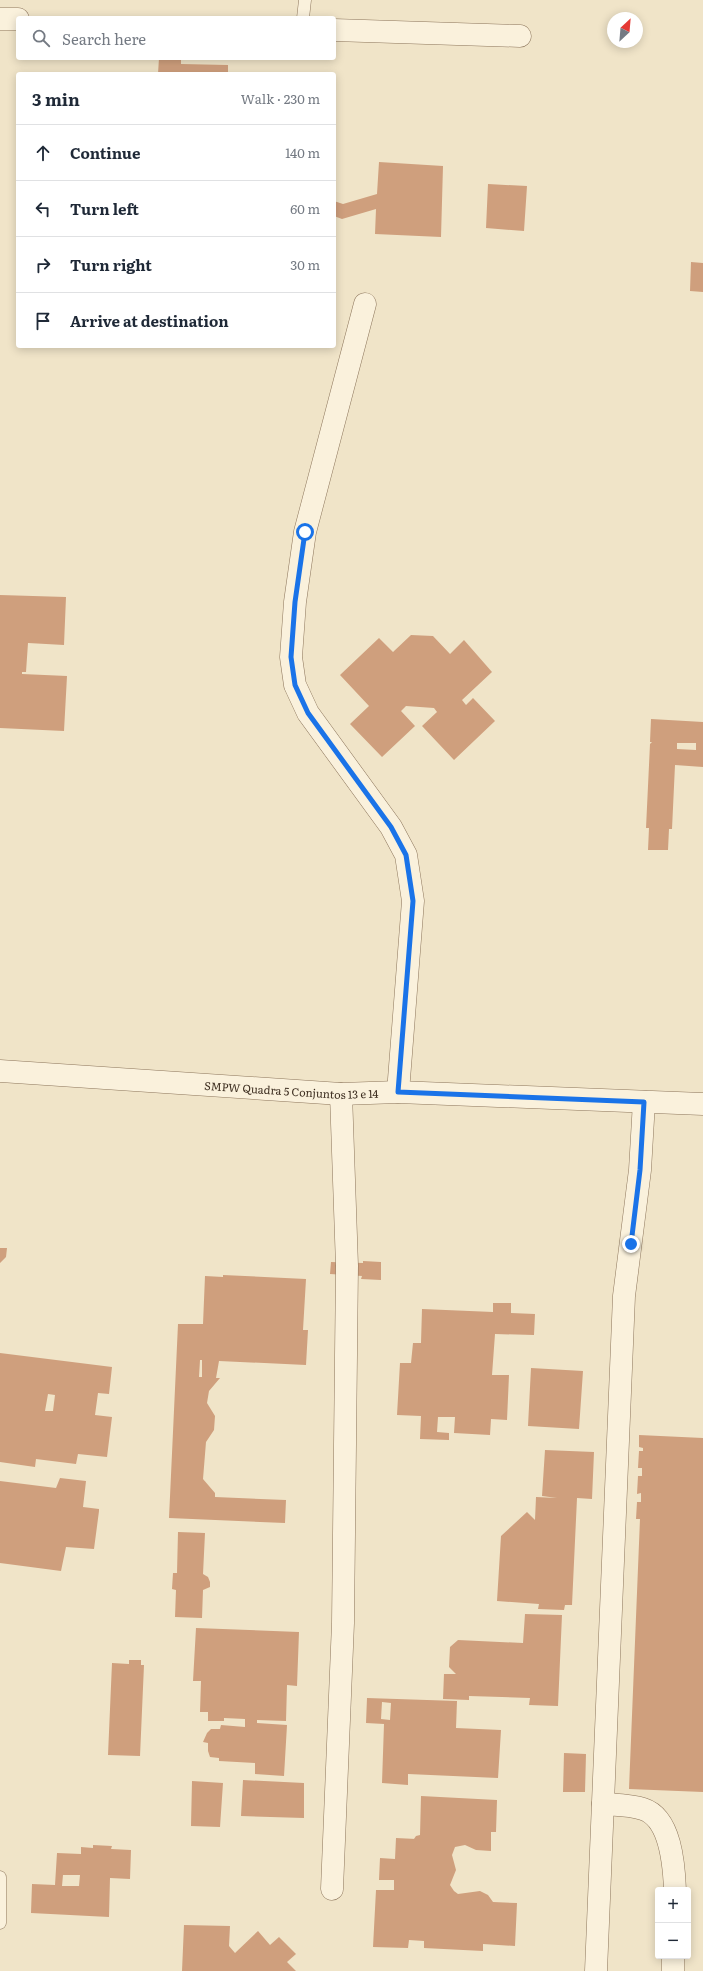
<!DOCTYPE html>
<html lang="en">
<head>
<meta charset="utf-8">
<style>
  :root { --surface:#fff; --page:#f6f6f7; --text:#1f2937; --muted:#747a83; --line:#e0e1e3 }
  body { margin:0; font-family:Literata,serif; background:var(--page); color:var(--text) }
  .controls { position:absolute; right:12px; bottom:12px; display:grid; overflow:hidden; border-radius:4px; box-shadow:0 2px 10px #0003 }
  .controls button { width:36px; height:36px; display:grid; place-items:center; padding:0; border:0; border-bottom:1px solid var(--line); background:var(--surface); color:var(--text); font:20px sans-serif }
  .compass { position:absolute; left:607px; top:12px; width:36px; height:36px; border-radius:50%; background:var(--surface); box-shadow:0 2px 10px #0003; rotate:26deg }
  .stop { position:absolute; width:12px; height:12px; margin:-9px; border:3px solid #1a73e8; border-radius:50%; background:#fff }
  .stop.end { background:#1a73e8; border-color:#fff; box-shadow:0 1px 4px #0008 }
  .list { margin:0; padding:0; list-style:none }
  h2 { display:flex; justify-content:space-between; align-items:center; height:52px; margin:0; padding:0 16px; font-size:17px }
  h2 small { font-size:13px; font-weight:400; color:var(--muted) }
  .list li { display:grid; grid-template-columns:26px 1fr auto; gap:12px; align-items:center; box-sizing:border-box; height:56px; padding:0 16px; border-top:1px solid var(--line) }
  .list b { display:block; font-size:15px; white-space:nowrap }
  .list em { font-size:13px; font-style:normal; color:var(--muted) }
  .icon { flex:none; width:22px; height:22px; fill:none; stroke:currentColor; stroke-width:2; stroke-linecap:round; stroke-linejoin:round }
  .map { position:relative; flex:none; width:703px; height:1971px; overflow:hidden }
  .search { position:absolute; background:var(--surface); box-shadow:0 2px 10px #0003; left:16px; top:16px; width:320px; height:44px; display:flex; align-items:center; gap:10px; box-sizing:border-box; padding:0 14px; border-radius:4px; color:var(--muted); font-size:15px }
  .panel { position:absolute; background:var(--surface); box-shadow:0 2px 10px #0003; left:16px; top:72px; width:320px; height:276px; border-radius:4px }
  .map>svg:first-child { display:block }
  .building { fill:#cf9f7d; fill-rule:evenodd }
  .lines { fill:none; stroke-linecap:round; stroke-linejoin:round }
  .lane-casing { stroke:#8d765c; stroke-width:13 }
  .street-casing { stroke:#8d765c; stroke-width:23 }
  .lane { stroke:#faf1dc; stroke-width:12 }
  .street { stroke:#faf1dc; stroke-width:22 }
  .route { stroke:#1a73e8; stroke-width:5 }
  .labels { text-anchor:middle; dominant-baseline:central; stroke-width:3; stroke-linejoin:round; paint-order:stroke }
  .street-label { font-size:11px; fill:#3d2e20; stroke:#f7eed8 }
</style>
</head>
<body>
<div class="map">
<svg width="703" height="1971" viewBox="0 0 703 1971">
  <rect width="100%" height="100%" fill="#f0e4c8"/>
  <path class="building" d="M159 58H181V64L228 65V74H158Z
    M379 162 443 166 441 237 375 234 376 209 342 219 334 216V201L343 204 377 194Z
    M488 184 527 186 524 231 486 228Z
    M691 262 703 263V292L690 291Z
    M0 595 66 597 64 645 28 643 26 672H22V674L67 676 64 731 0 728Z
    M411 635 433 636 450 654 464 640 492 672 462 700 466 705 473 698 495 721 454 760 422 726 437 712 434 708 406 706 401 711 415 726 382 757 350 724 369 706 340 675 379 638 393 652Z
    M651 719 703 722V767L675 765 672 829H669L668 850H648L649 828H646L650 744 652 742H650ZM677 743H696V750L677 749Z
    M0 1248H7L6 1257 0 1263Z
    M363 1261 381 1262V1280L361 1279 362 1276 330 1274 331 1262 363 1263Z
    M223 1275 306 1279 303 1330H308L306 1365 219 1361 216 1378H220L209 1391 207 1403 215 1416 214 1430 206 1442 203 1479 215 1493V1497L286 1500 285 1523 169 1518 178 1324H203L205 1276 223 1277ZM200 1360H202V1377H199Z
    M493 1303H511V1313L535 1314 534 1335 495 1334 492 1375H509L507 1420 491 1419 490 1435 454 1433 455 1417H438L437 1432 449 1433V1440L420 1439 421 1416 397 1415 400 1363H411L413 1343H421L422 1309 493 1312Z
    M0 1353 112 1367 109 1394 98 1393 95 1415 112 1417 107 1457 78 1454 76 1464 36 1459 35 1467 0 1462ZM48 1394 55 1395 53 1411H45Z
    M531 1368 583 1371 579 1429 528 1426Z
    M639 1435 703 1438V1792L629 1789 640 1519H636L637 1502H641V1493L637 1494 638 1476H642V1468H638L639 1451H643V1448L639 1447Z
    M545 1450 594 1452 592 1499 577 1498 572 1605H565L564 1610 538 1609 539 1604 497 1601 501 1536 527 1512 535 1520 536 1497 557 1498 542 1496Z
    M60 1478 86 1481 83 1507 99 1509V1511L94 1549 66 1547 61 1571 0 1563V1481L56 1488Z
    M178 1532 205 1533 203 1574 208 1577 210 1582V1587L203 1590 202 1618 175 1617 176 1590 172 1589 173 1573H177Z
    M525 1614 562 1615 558 1706 529 1705 530 1698 469 1696V1700L443 1699 444 1674H456L449 1667 450 1647 458 1640 523 1643Z
    M196 1628 299 1632 297 1686 287 1685 286 1721 257 1720V1723L287 1725 284 1776 255 1774V1763L219 1761V1758L210 1757 208 1751V1743L203 1742 207 1733 211 1729H220L221 1725 245 1727V1719L224 1718V1721H208V1712H200L201 1681H193Z
    M129 1660H141V1665H144L140 1756 108 1755 112 1663 129 1664Z
    M367 1698 457 1701 456 1728 501 1730 498 1778 408 1774V1785L382 1783 384 1724 366 1723ZM382 1702 391 1703 390 1720 381 1719Z
    M564 1753 586 1754 585 1792H563Z
    M243 1780 304 1783V1818L241 1816Z
    M192 1781 223 1783 220 1827 191 1826Z
    M421 1796 497 1800 496 1832H491V1851L476 1850 465 1845 455 1847 452 1855 456 1870 450 1885 454 1891 458 1894 480 1891 488 1895 493 1902 517 1903 515 1946 483 1944V1951L424 1948V1941L409 1940 408 1948 373 1947 376 1890H394V1880H379L380 1858 395 1859 396 1838 416 1839H414L416 1836 420 1835Z
    M93 1845 112 1846 111 1849 131 1850 130 1879 110 1878 109 1917 31 1913 32 1884 55 1885 57 1853 81 1854V1847L93 1848ZM63 1875H80L79 1886H62Z
    M184 1925 230 1926 229 1946 235 1953 258 1931 270 1945 279 1937 296 1954 287 1962 296 1971H182Z"/>
  <g class="lines">
    <defs>
      <path id="lane" d="M303 18 305 0
        M0 1877V1923"/>
      <g id="street">
        <path d="M0 19H18"/>
        <path d="M334 30 520 36"/>
        <path d="M365 304 305 532 295 602 291 657 295 685 308 713 391 827 406 855 413 901 398 1092"/>
        <path id="s1" d="M0 1071 341 1094 398 1092 703 1104"/>
        <path d="M603 1804C616 1805 631 1805 643 1809 671 1818 674 1865 675 1890"/>
        <path d="M332 1889 343 1623 347 1266 341 1094"/>
        <path d="M596 1971 624 1296 640 1170 644 1102"/>
        <path d="M673 1971V1956"/>
      </g>
    </defs>
    <use href="#lane" class="lane-casing"/>
    <use href="#street" class="street-casing"/>
    <use href="#lane" class="lane"/>
    <use href="#street" class="street"/>
  </g>
  <g class="lines">
    <path class="route" d="M305 532 295 602 291 657 295 685 308 713 391 827 406 855 413 901 398 1092 644 1102 640 1170 631 1244"/>
  </g>
  <g class="labels">
    <g class="street-label">
      <text stroke="none"><textPath href="#s1" startOffset="292">SMPW Quadra 5 Conjuntos 13 e 14</textPath></text>
    </g>
  </g>
</svg>
<div class="controls">
<button>+</button>
<button>−</button>
</div>
<svg class="compass" viewBox="-18 -18 36 36"><path d="M0-13l5 13h-10z" fill="#e53935"/><path d="M0 13l5-13h-10z" fill="#747a83"/></svg>
<div class="stop" style="left:305px;top:532px"></div>
<div class="stop end" style="left:631px;top:1244px"></div>
<div class="search"><svg class="icon" aria-label="search" viewBox="0 0 24 24"><circle cx="10" cy="10" r="6"/><path d="M15 15l6 6"/></svg>Search here</div>
<section class="panel">
<h2>3 min<small>Walk · 230 m</small></h2>
<ul class="list">
<li><svg class="icon" aria-label="ahead" viewBox="0 0 24 24"><path d="M12 20V5M6 11l6-6 6 6"/></svg><div><b>Continue</b></div><em>140 m</em></li>
<li><svg class="icon" aria-label="left" viewBox="0 0 24 24"><path d="M17 20v-9H6M10 6l-5 5 5 5"/></svg><div><b>Turn left</b></div><em>60 m</em></li>
<li><svg class="icon" aria-label="right" viewBox="0 0 24 24"><path d="M7 20v-9h11M14 6l5 5-5 5"/></svg><div><b>Turn right</b></div><em>30 m</em></li>
<li><svg class="icon" aria-label="arrive" viewBox="0 0 24 24"><path d="M6 21V4h12l-3 4 3 4H6"/></svg><div><b>Arrive at destination</b></div></li>
</ul>
</section>
</div>
</body>
</html>
